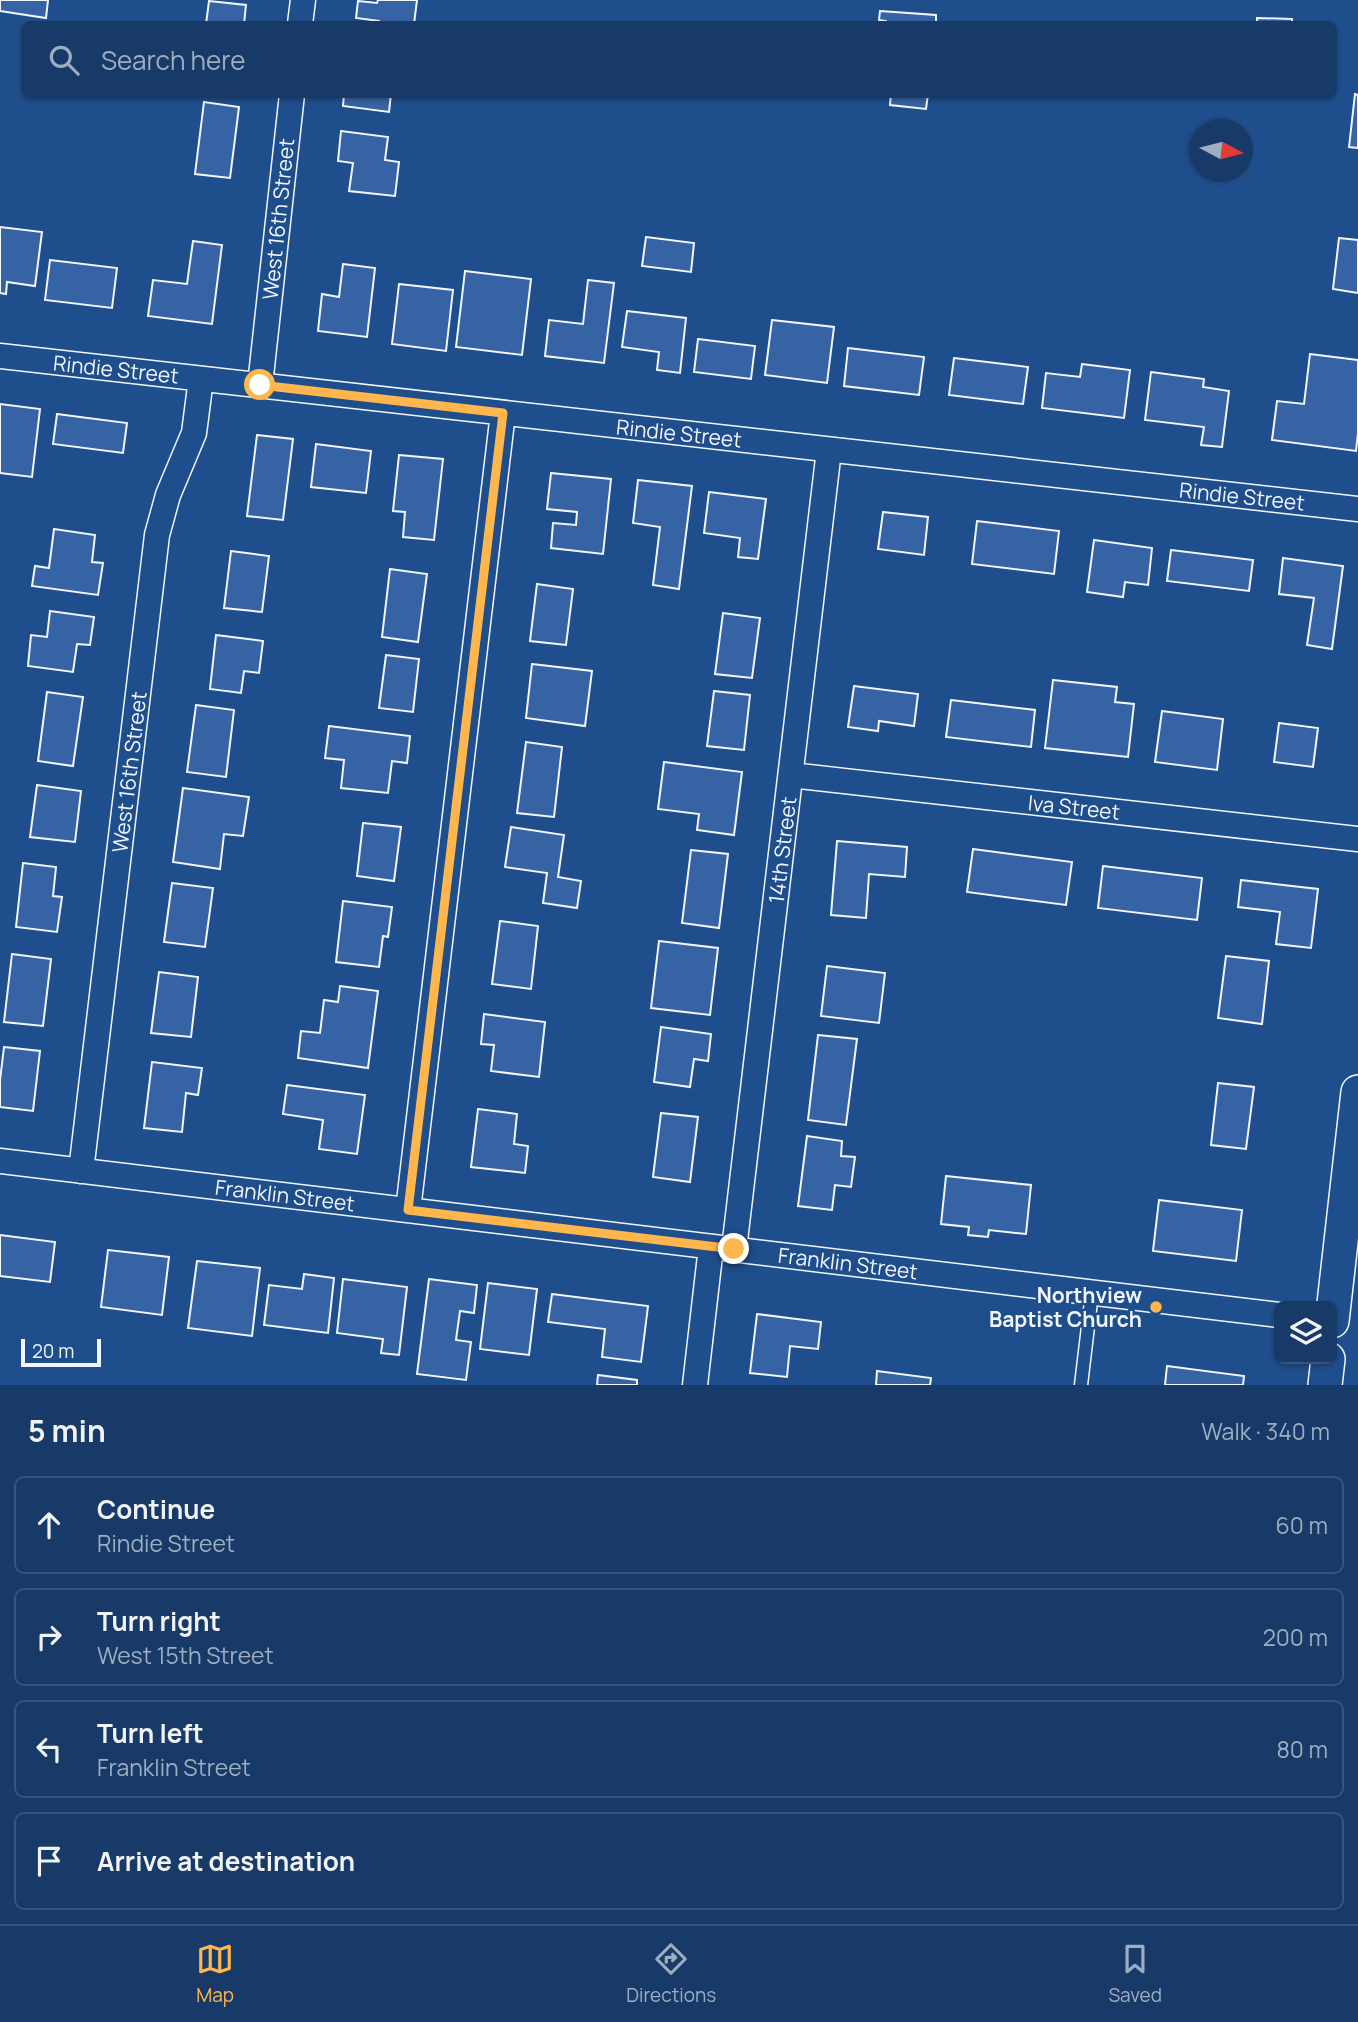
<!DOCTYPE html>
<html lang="en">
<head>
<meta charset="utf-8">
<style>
  :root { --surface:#173a69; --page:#20416f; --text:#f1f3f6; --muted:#9eadc0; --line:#36547d; --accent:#ffb74d }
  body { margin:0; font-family:Manrope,sans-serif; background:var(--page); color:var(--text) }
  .controls { position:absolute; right:21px; bottom:21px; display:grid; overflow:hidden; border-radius:10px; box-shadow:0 2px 5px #0004 }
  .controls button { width:63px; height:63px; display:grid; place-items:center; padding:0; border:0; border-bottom:2px solid var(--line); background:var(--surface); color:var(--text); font:35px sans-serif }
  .compass { position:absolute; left:1190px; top:119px; width:63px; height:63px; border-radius:50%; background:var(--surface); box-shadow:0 2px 5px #0004; rotate:97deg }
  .scale { position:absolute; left:21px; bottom:18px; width:80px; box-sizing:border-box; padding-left:7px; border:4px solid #f2f6ff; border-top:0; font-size:19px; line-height:24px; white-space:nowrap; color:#f2f6ff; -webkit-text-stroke:5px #1f4e8c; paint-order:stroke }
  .stop { position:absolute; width:21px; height:21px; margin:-16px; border:5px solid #ffb74d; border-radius:50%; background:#fff }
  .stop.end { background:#ffb74d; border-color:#fff; box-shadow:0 2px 7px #0008 }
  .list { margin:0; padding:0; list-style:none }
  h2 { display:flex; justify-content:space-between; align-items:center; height:91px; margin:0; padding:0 28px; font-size:30px }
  h2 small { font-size:23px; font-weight:400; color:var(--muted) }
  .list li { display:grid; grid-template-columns:46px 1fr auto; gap:21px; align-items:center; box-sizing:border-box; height:98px; margin:0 14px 14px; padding:0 14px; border:2px solid var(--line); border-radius:10px }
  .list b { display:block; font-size:26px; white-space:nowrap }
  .list p { margin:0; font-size:23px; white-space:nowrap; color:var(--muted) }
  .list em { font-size:23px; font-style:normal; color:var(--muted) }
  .icon { flex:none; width:38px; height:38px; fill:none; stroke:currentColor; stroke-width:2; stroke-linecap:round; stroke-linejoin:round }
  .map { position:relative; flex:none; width:1358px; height:1385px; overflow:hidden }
  .search { position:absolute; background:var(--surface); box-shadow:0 2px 5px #0004; left:21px; right:21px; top:21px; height:77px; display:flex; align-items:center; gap:18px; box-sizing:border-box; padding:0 24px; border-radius:10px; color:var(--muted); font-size:26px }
  .sheet { height:539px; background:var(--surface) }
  nav { display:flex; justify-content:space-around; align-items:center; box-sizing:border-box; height:98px; border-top:2px solid var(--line); background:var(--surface); font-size:19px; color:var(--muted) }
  nav a { display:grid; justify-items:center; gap:4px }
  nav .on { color:var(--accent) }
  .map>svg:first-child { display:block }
  .building { fill:#3563a3; stroke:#f2f6ff; stroke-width:2 }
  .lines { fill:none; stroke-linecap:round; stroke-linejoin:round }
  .service-casing { stroke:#f2f6ff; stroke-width:15 }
  .minor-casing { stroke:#f2f6ff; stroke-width:27 }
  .secondary-casing { stroke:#f2f6ff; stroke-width:36 }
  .service { stroke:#1f4e8c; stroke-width:12 }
  .minor { stroke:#1f4e8c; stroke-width:24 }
  .secondary { stroke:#1f4e8c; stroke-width:33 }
  .route { stroke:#ffb74d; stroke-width:9 }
  .poi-dot { fill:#ffb74d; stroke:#1f4e8c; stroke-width:2.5 }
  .labels { text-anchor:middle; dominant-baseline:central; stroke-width:5; stroke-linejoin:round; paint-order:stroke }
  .street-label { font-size:21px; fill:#f2f6ff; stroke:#1f4e8c }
  .poi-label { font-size:21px; font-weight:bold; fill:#f2f6ff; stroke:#1f4e8c; text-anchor:end }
</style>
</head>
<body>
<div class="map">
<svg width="1358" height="1385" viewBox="0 0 1358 1385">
  <rect width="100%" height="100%" fill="#1f4e8c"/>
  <path class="building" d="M0 0H48L46 18 0 11Z
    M378 0H417L414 24H379V21L356 18 358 1 377 3Z
    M209 1 246 5 244 24H206Z
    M880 11 936 15V24H886V21L879 20Z
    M1257 18 1292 19V24H1257Z
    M344 94H391L389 112 343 106Z
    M891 94H928L926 109 890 105Z
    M1355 94 1358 95V148L1349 147Z
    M204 102 239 107 230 178 195 174Z
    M341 131 388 137 385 160 399 162 395 196 349 191 353 163 338 161Z
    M0 227 42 232 35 286 7 282 6 294 0 293Z
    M646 237 694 243 691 272 642 266Z
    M1339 238 1358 240V293L1333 289Z
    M193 241 222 245 212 324 148 316 153 280 187 284Z
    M50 260 117 268 112 308 45 300Z
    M343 264 375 268 367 337 318 331 322 294 339 297Z
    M465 271 531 279 522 355 456 347Z
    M588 280 614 283 604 363 545 356 549 320 583 324Z
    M399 284 453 290 446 351 392 344Z
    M627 311 686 318 680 373 657 370 659 352 622 347Z
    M772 320 834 327 827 383 765 375Z
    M698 339 755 346 751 379 694 372Z
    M848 348 924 357 919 395 844 386Z
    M1310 354 1358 360V433L1356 451 1272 440 1277 401 1304 404Z
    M954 358 1028 367 1023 404 949 395Z
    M1082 364 1130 370 1124 418 1042 408 1046 373 1080 377Z
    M1151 372 1204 379 1203 387 1229 391 1222 447 1201 445 1204 427 1145 420Z
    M0 404 40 409 32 477 0 473Z
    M57 414 127 423 123 453 53 444Z
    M257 435 293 439 283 520 247 516Z
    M316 444 371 451 366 493 311 487Z
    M399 455 443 459 434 540 403 537 405 512 393 511Z
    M551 473 611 479 603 554 551 548 553 523 576 525 577 512 547 509Z
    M638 480 692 486 679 589 653 585 660 527 633 523Z
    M709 492 766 499 758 559 738 557 740 538 704 533Z
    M883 512 928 517 924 555 878 549Z
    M977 521 1059 531 1054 574 972 564Z
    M54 529 95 535 92 562 103 563 98 595 32 586 35 566 49 568Z
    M1094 540 1152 548 1148 585 1125 582 1123 597 1087 592Z
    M1171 550 1253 560 1249 591 1167 581Z
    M231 551 269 556 262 612 224 608Z
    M1283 558 1343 566 1332 649 1307 645 1314 598 1279 594Z
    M390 569 427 574 418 642 382 637Z
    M537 584 573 589 566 645 530 641Z
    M50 611 94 617 90 645 77 644 73 672 28 666 31 635 47 637Z
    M723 613 760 618 752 678 715 674Z
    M216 635 263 641 259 673 244 671 241 693 210 689Z
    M386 655 419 659 413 712 379 708Z
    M532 664 592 671 585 726 526 718Z
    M1053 680 1117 687 1115 702 1134 704 1128 757 1045 748Z
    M854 686 918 694 914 726 879 721 878 731 848 727Z
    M714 691 750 695 744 750 707 746Z
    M47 692 83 697 73 766 38 761Z
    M951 700 1035 710 1031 747 946 737Z
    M196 705 234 710 226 777 187 772Z
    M1162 711 1223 719 1217 770 1155 762Z
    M1279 723 1318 728 1313 767 1274 762Z
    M329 726 410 736 407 763 392 761 388 793 341 788 344 760 325 758Z
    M526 742 562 747 554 817 517 813Z
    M664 762 742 772 734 835 697 830 699 814 658 809Z
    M37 785 81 791 75 842 30 837Z
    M183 788 249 797 243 836 224 834 220 869 173 862Z
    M363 823 401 827 394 881 357 876Z
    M511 827 564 835 558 877 581 881 577 908 543 903 547 873 505 867Z
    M837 841 907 847 905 877 869 874 866 918 831 915Z
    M973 849 1072 862 1066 905 967 892Z
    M691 850 728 854 719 928 682 923Z
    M23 863 56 867 53 896 62 897 57 932 16 927Z
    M1103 866 1202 878 1197 920 1098 908Z
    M1241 880 1318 889 1311 948 1276 944 1280 912 1238 907Z
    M172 883 213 888 205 947 164 942Z
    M343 901 392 907 388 937 383 936 379 967 336 962Z
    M500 921 538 926 531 989 492 984Z
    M659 941 718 948 710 1015 651 1008Z
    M12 954 51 959 43 1026 4 1022Z
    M1226 956 1269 961 1262 1024 1218 1018Z
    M827 966 885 973 879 1023 821 1016Z
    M159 972 198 977 191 1037 151 1033Z
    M340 986 378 991 368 1068 298 1058 301 1031 320 1033 324 1000 338 1002Z
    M484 1014 545 1022 539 1077 491 1071 494 1045 481 1044Z
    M661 1027 711 1034 708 1061 694 1059 690 1087 654 1082Z
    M818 1035 857 1039 846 1125 808 1120Z
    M4 1047 40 1051 33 1111 0 1107V1080Z
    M152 1062 202 1068 198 1095 186 1093 182 1132 144 1128Z
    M1218 1083 1254 1087 1246 1149 1211 1145Z
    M287 1085 365 1095 357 1154 319 1149 323 1120 283 1114Z
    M478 1109 517 1114 514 1144 528 1146 525 1173 471 1167Z
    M661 1113 698 1117 690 1182 653 1177Z
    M807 1136 842 1141 841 1156 855 1157 851 1187 835 1185 832 1210 798 1206Z
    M946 1176 1031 1185 1026 1234 989 1230 988 1237 968 1235 969 1227 941 1224Z
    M1159 1200 1242 1210 1236 1261 1153 1251Z
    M0 1235 55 1242 50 1282 0 1276Z
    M108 1250 169 1257 162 1315 101 1307Z
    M197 1261 260 1268 252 1336 188 1328Z
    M304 1274 334 1278 328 1333 264 1325 269 1285 302 1289Z
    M343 1279 407 1287 399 1355 381 1353 383 1339 337 1333Z
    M429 1279 477 1285 474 1313 460 1311 456 1340 471 1342 466 1380 417 1374Z
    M488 1283 537 1289 529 1355 480 1349Z
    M552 1294 648 1306 641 1362 602 1357 605 1329 548 1322Z
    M757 1314 821 1322 818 1349 790 1346 787 1377 750 1373Z
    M1167 1366 1244 1376 1243 1385H1165Z
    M877 1371 931 1378 930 1385H876Z
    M598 1375 637 1380V1385H597Z"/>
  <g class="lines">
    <defs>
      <path id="service" d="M1081 1385 1092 1293"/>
      <path id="minor" d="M300 24 303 0
        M0 356 1358 509
        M260 385 292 94
        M791 775 1358 839
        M0 1161 1279 1315
        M81 1171 157 535 168 495 194 433 201 379
        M408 1210 503 413
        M734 1249 829 450
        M695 1385 711 1247"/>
      <path id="secondary" d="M1332 1321 1358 1092
        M1325 1385 1328 1359"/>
    </defs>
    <use href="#service" class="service-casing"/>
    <use href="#minor" class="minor-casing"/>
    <use href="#secondary" class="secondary-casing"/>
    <use href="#service" class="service"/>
    <use href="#minor" class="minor"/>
    <use href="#secondary" class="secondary"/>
  </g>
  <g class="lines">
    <path class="route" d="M260 385 503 413 408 1210 734 1249"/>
  </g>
  <circle class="poi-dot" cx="1156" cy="1307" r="7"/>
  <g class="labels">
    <g class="street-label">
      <text transform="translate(278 219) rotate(-84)">West 16th Street</text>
      <text transform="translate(116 369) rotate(6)">Rindie Street</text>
      <text transform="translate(679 433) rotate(6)">Rindie Street</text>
      <text transform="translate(1242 496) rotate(6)">Rindie Street</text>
      <text transform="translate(129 772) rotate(-83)">West 16th Street</text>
      <text transform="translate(1074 807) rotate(6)">Iva Street</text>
      <text transform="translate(782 850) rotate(-83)">14th Street</text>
      <text transform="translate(285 1195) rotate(7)">Franklin Street</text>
      <text transform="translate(848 1263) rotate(7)">Franklin Street</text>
    </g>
    <g class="poi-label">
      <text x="1142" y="1295">Northview<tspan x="1142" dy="24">Baptist Church</tspan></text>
    </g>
  </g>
</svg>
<div class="controls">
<button><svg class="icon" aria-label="layers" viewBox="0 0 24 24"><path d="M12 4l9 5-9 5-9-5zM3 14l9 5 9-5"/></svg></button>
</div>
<svg class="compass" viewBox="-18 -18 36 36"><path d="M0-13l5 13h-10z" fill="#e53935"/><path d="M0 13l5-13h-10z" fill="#9eadc0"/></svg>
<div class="scale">20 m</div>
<div class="stop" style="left:260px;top:385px"></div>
<div class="stop end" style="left:734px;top:1249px"></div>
<div class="search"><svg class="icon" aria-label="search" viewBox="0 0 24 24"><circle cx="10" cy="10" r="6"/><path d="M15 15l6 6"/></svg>Search here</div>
</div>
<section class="sheet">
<h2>5 min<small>Walk · 340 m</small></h2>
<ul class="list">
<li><svg class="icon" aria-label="ahead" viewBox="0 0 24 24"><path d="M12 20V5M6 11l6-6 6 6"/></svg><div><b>Continue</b><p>Rindie Street</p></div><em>60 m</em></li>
<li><svg class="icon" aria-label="right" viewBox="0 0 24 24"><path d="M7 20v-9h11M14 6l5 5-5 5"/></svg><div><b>Turn right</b><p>West 15th Street</p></div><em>200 m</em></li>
<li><svg class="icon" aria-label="left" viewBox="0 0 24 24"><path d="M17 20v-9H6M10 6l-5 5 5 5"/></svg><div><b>Turn left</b><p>Franklin Street</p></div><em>80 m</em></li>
<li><svg class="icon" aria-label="arrive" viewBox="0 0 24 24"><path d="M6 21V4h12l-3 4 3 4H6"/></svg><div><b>Arrive at destination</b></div></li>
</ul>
</section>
<nav>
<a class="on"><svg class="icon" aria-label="map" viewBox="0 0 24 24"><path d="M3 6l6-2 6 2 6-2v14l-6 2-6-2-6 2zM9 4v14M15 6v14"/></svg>Map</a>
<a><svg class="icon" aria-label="directions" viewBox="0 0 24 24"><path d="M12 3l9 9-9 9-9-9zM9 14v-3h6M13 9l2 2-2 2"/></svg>Directions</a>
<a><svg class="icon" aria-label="saved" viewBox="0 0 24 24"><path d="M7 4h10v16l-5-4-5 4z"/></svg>Saved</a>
</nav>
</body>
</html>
